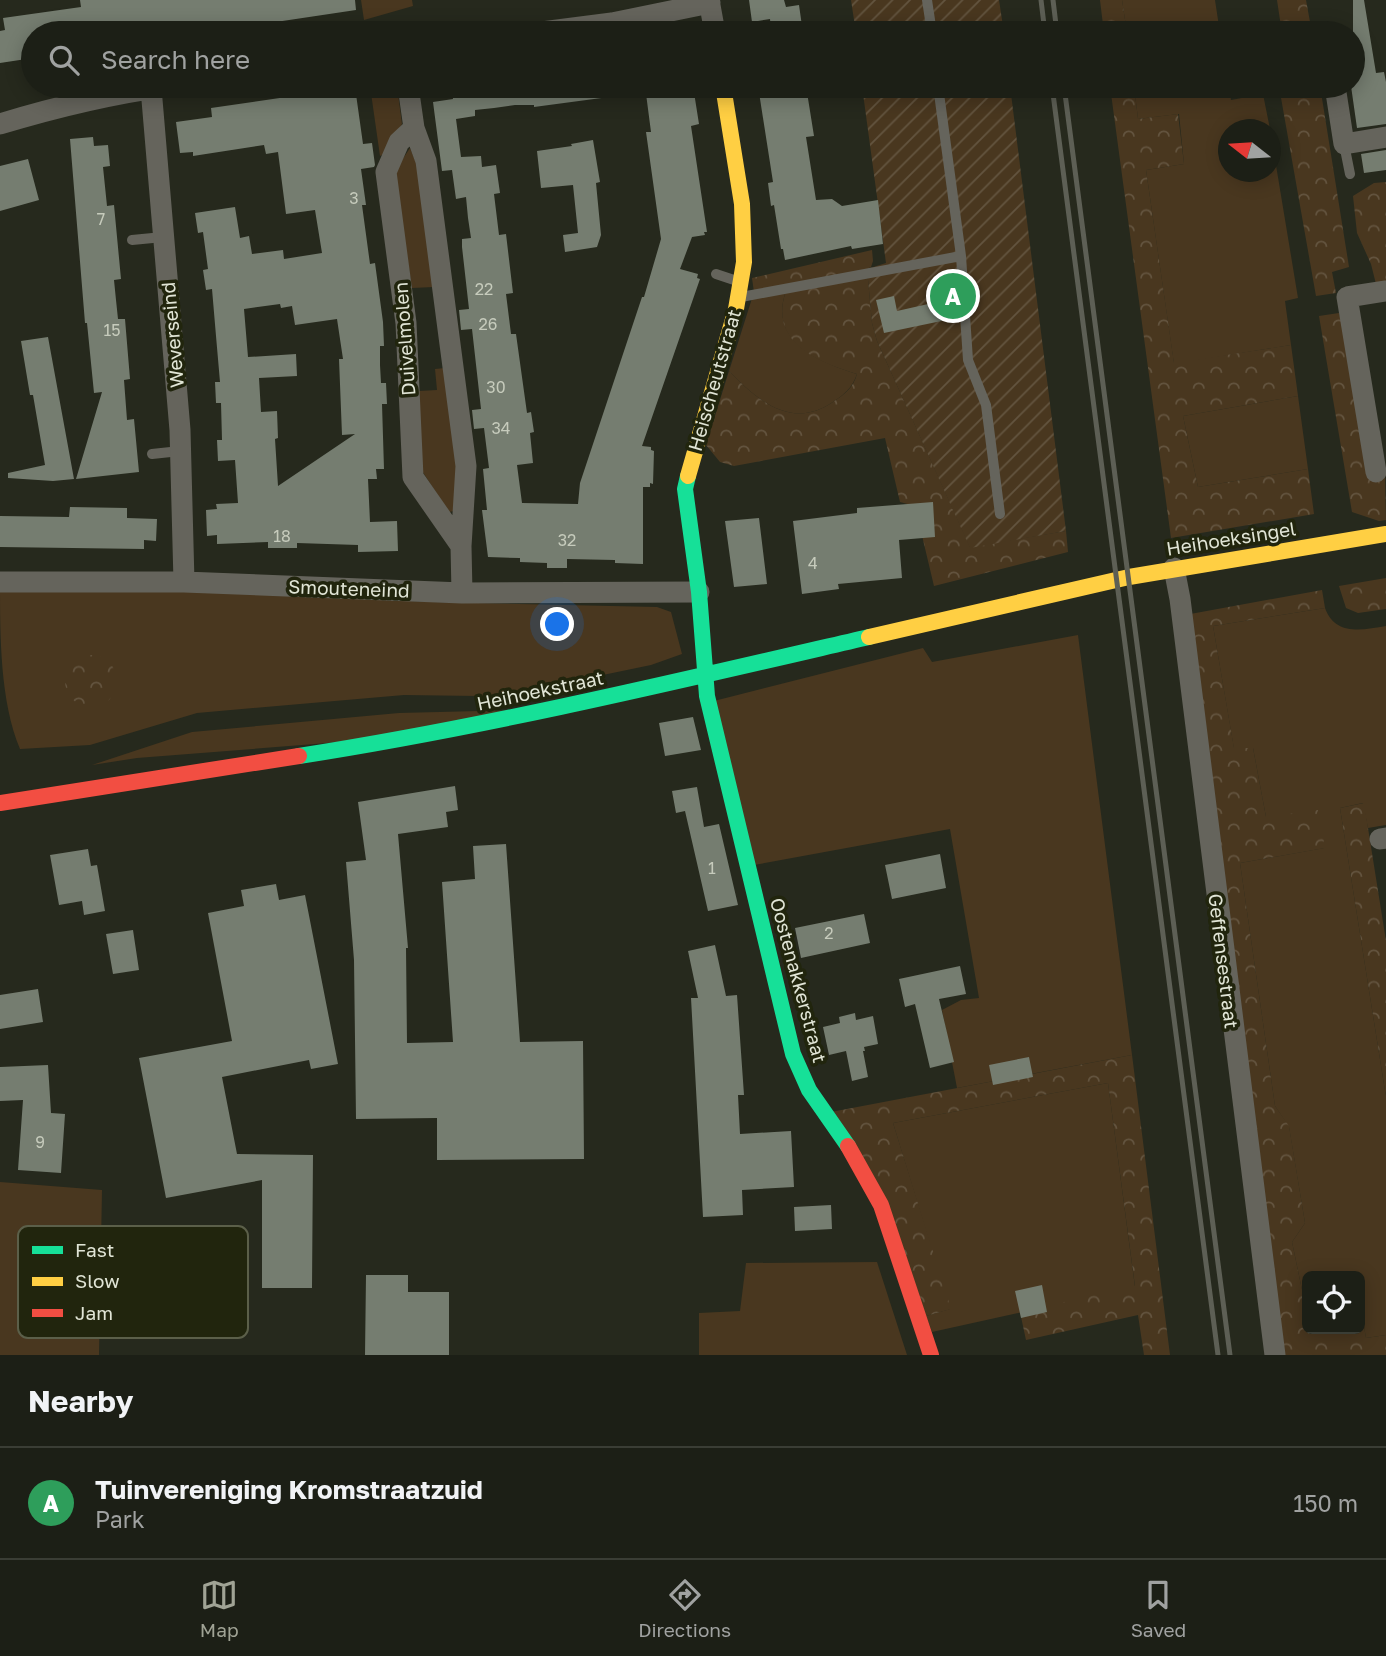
<!DOCTYPE html>
<html lang="en">
<head>
<meta charset="utf-8">
<style>
  :root { --surface:#1c1f16; --page:#25271f; --text:#f1f3f6; --muted:#a0a2a1; --line:#3a3d35; --accent:#a0a395 }
  body { margin:0; font-family:"Golos Text",sans-serif; background:var(--page); color:var(--text) }
  .controls { position:absolute; right:21px; bottom:21px; display:grid; overflow:hidden; border-radius:10px; box-shadow:0 4px 18px #0003 }
  .controls button { width:63px; height:63px; display:grid; place-items:center; padding:0; border:0; border-bottom:2px solid var(--line); background:var(--surface); color:var(--text); font:35px sans-serif }
  .compass { position:absolute; left:1218px; top:119px; width:63px; height:63px; border-radius:50%; background:var(--surface); box-shadow:0 4px 18px #0003; rotate:287deg }
  .you { position:absolute; left:558px; top:625px; width:24px; height:24px; margin:-18px; border:5px solid #fff; border-radius:50%; background:#1a73e8; box-shadow:0 0 0 10px #1a73e833 }
  .badge { display:grid; place-items:center; width:46px; height:46px; border-radius:50%; background:var(--accent); color:#fff; font-size:23px; font-weight:700 }
  .pin { position:absolute; translate:-50% -50%; border:4px solid #fff; box-shadow:0 2px 7px #0006 }
  .list { margin:0; padding:0; list-style:none }
  h2 { display:flex; justify-content:space-between; align-items:center; height:91px; margin:0; padding:0 28px; font-size:30px }
  h2 small { font-size:23px; font-weight:400; color:var(--muted) }
  .list li { display:grid; grid-template-columns:46px 1fr auto; gap:21px; align-items:center; box-sizing:border-box; height:112px; padding:0 28px; border-top:2px solid var(--line) }
  .list b { display:block; font-size:26px; white-space:nowrap }
  .list p { margin:0; font-size:23px; white-space:nowrap; color:var(--muted) }
  .list em { font-size:23px; font-style:normal; color:var(--muted) }
  .icon { flex:none; width:38px; height:38px; fill:none; stroke:currentColor; stroke-width:2; stroke-linecap:round; stroke-linejoin:round }
  .map { position:relative; flex:none; width:1386px; height:1355px; overflow:hidden }
  .search { position:absolute; background:var(--surface); box-shadow:0 4px 18px #0003; left:21px; right:21px; top:21px; height:77px; display:flex; align-items:center; gap:18px; box-sizing:border-box; padding:0 24px; border-radius:38px; color:var(--muted); font-size:26px }
  .sheet { height:203px; background:var(--surface) }
  nav { display:flex; justify-content:space-around; align-items:center; box-sizing:border-box; height:98px; border-top:2px solid var(--line); background:var(--surface); font-size:19px; color:var(--muted) }
  nav a { display:grid; justify-items:center; gap:4px }
  nav .on { color:var(--accent) }
  .map>svg:first-child { display:block }
  .grass { fill:#49371f }
  .forest { fill:url(#forest-crowns) }
  .garden { fill:url(#garden-furrows) }
  .building { fill:#757d70; fill-rule:evenodd }
  .lines { fill:none; stroke-linecap:round; stroke-linejoin:round }
  .lane { stroke:#65645c; stroke-width:10 }
  .street { stroke:#65645c; stroke-width:21 }
  .fast { stroke:#16e098; stroke-width:16 }
  .slow { stroke:#ffcf43; stroke-width:16 }
  .jam { stroke:#f24e42; stroke-width:16 }
  .rail { stroke:#5d5f55; stroke-width:5 }
  .labels { text-anchor:middle; dominant-baseline:central; stroke-width:7; stroke-linejoin:round; paint-order:stroke }
  .number-label { font-size:16px; fill:#c6cbbc }
  .street-label { font-size:19px; fill:#e1e5d6; stroke:#21250d }
  .key { fill:#21250d; stroke:#5b5f49; stroke-width:2 }
  .key-label { font-size:19px; fill:#e1e5d6 }
</style>
</head>
<body>
<div class="map">
<svg width="1386" height="1355" viewBox="0 0 1386 1355">
  <defs>
    <pattern id="forest-crowns" width="20" height="18" patternUnits="userSpaceOnUse" patternTransform="scale(1.75)"><rect width="20" height="18" fill="#49371f"/><path d="M2 6a3 3 0 1 1 6 0M12 15a3 3 0 1 1 6 0" fill="none" stroke="#63543f"/></pattern>
    <pattern id="garden-furrows" width="10" height="10" patternUnits="userSpaceOnUse" patternTransform="scale(1.75)"><rect width="10" height="10" fill="#49371f"/><path d="M-1 1l2-2M0 10L10 0M9 11l2-2" fill="none" stroke="#63543f"/></pattern>
  </defs>
  <rect width="100%" height="100%" fill="#26291d"/>
  <path class="grass" d="M361 0H412L413 6 364 20Z
    M1122 0H1215L1220 33H1127Z
    M370 86H397L402 124 384 154 380 156Z
    M1134 86H1229L1231 100 1263 94 1270 129 1228 130V172H1270L1271 135 1298 298 1285 301 1291 345 1174 364 1146 170 1184 164 1179 114 1138 119Z
    M410 148 417 165 434 287 412 288 394 172Z
    M754 292 785 294C770 342 819 362 857 374 852 388 845 394 833 402 792 430 758 401 729 371Z
    M445 368 458 467 454 511 449 512 422 471 419 391 437 390 435 369Z
    M1298 396 1308 469 1198 487 1183 416Z
    M0 583 433 602 657 607 671 612 682 654 651 665 516 693 478 696 404 695 197 713 90 745 20 749C0 701 0 636 0 583Z
    M1325 608C1335 636 1362 630 1386 626V825L1368 828 1363 803 1340 808 1386 1097V1335L1366 1338 1360 1305V1276H1307V1314L1292 1242 1305 1223 1289 1127 1275 1106 1240 863 1324 848 1266 817 1253 748 1234 749 1213 626Z
    M1078 635 1132 1055 957 1088 942 1010 961 1000 979 998 950 829 754 865 714 701 923 648 932 662Z
    M516 710 391 738 137 758 92 765 192 732 399 713Z
    M1108 1083 1135 1287 932 1332 926 1316 950 1309 893 1123Z
    M0 1182 102 1190 99 1355H0Z
    M877 1262 907 1355H699V1313L740 1311 746 1263Z"/>
  <path class="forest" d="M1100 0H1122L1127 33H1104Z
    M1277 0H1306L1312 33H1282Z
    M1110 86H1134L1138 119 1178 114 1184 164 1146 170 1174 363 1291 345 1298 396 1183 416 1198 487 1308 469 1314 514 1171 538Z
    M1291 86H1320L1349 267 1332 272 1336 293 1316 296 1280 92 1291 89Z
    M1386 182V282L1376 284 1371 264 1357 233 1353 196 1374 183Z
    M872 250 873 261 871 267 867 269 872 323 877 341 970 547 1066 531 1068 552 934 586 915 506 900 502 885 438 734 466 720 462 706 445 729 371C758 401 792 430 833 402 845 394 853 388 857 374 818 362 770 343 785 294L754 292 752 278Z
    M1339 313 1385 474 1386 520 1379 521 1352 512 1319 316Z
    M1386 578V609L1358 613 1346 608 1339 586Z
    M1322 590 1325 608 1213 626 1234 748H1253L1266 817 1318 810 1325 848 1240 863 1275 1106 1289 1126 1305 1223 1292 1242 1307 1314V1329H1360V1305L1366 1338 1386 1335V1355H1281L1185 615Z
    M65 681a26 26 0 1 1 52 0a26 26 0 1 1-52 0Z
    M1364 803 1386 941V1097L1340 808Z
    M1132 1055 1170 1355H1144L1138 1315 1026 1340 1020 1312 1135 1286 1108 1083 893 1123 951 1309 926 1316 831 1112Z"/>
  <path class="garden" d="M851 0H999L1004 33H856Z
    M862 86H1010L1066 531 970 548 877 341 872 323 867 269 886 263Z"/>
  <path class="building" d="M80 0H355L356 10 202 33H200L198 25 144 33H33V58L0 63V31L5 30 3 18 81 7Z
    M749 0H784L786 7 799 5 802 26 771 30 770 19 752 22Z
    M1353 0H1364L1376 73 1384 72 1386 82V124L1357 128 1351 86H1353Z
    M451 86H608L609 97 534 107V105H515L494 108 475 110V116L456 119 461 157 481 156 482 167 496 165 500 193 494 194 499 235 506 234 513 293 506 294 511 334H516L527 413 531 412 534 432 530 433 533 463 517 465 522 503 578 504 580 483 642 297H644L661 239 646 132H651L645 86H693L699 124 691 126 707 232H704L705 235 692 237 680 269 698 274 697 278 700 279 642 446 651 447V450L654 451 653 484 650 483V487H643V564L615 563V560L567 559V568H547V563L520 562V558L488 557 482 510H487L483 469 489 468 484 428 474 429 472 410 481 409 472 329 461 330 459 310 469 309 462 247V239L471 238 468 218 466 197 456 199 452 170 442 171 433 102 453 99Z
    M758 86H806L814 136 806 137 816 200 832 199 842 206 878 200 883 244 852 249 851 246 785 260 783 249H781L774 205 771 206 768 183 773 182Z
    M355 87 363 144 372 143 375 165 374 167 361 169 366 205H362L370 264 375 263 383 322 384 346H380V365L381 383H386L387 404H382L384 469H376L377 479H368L370 522 397 521 398 551 358 552V545L297 543V548H268V542L217 544V535L207 536 206 510 217 509 216 504 238 503 235 460 218 461 217 440H222L221 403H216L215 382H220L216 336 212 289 206 290 203 270 208 269 203 232 198 233 195 213 235 207 240 238 249 236 252 254 283 250 284 259 322 253 315 210 286 214 278 152 266 154 264 145 193 156V152L180 153 176 122 212 117 211 108ZM280 304 281 308 292 306 295 325 337 319 343 359H339L342 435 355 434 278 486 275 439 278 438 277 411 261 412 259 378 297 376 296 354 248 357 244 309Z
    M93 137 94 146 108 145 110 166 103 167 107 206 114 205 121 279 114 280 116 300 118 319H125L130 379 124 380 127 420 134 419 139 472 76 479 102 392 94 393 87 323H85L70 139Z
    M593 140 600 182 596 183 601 235 597 247 565 252 563 235 578 233 573 185 541 188 537 151 572 146 571 144Z
    M1386 150V170L1364 173 1361 154Z
    M28 159 39 200 0 211V166Z
    M894 296 897 311 946 300 951 319 884 333 876 300Z
    M48 337 74 479 53 481 8 478V473L45 465 33 395H30L21 341Z
    M933 502 935 537 899 540 902 578 838 584 839 589 802 594 793 521 857 513V508Z
    M70 507 127 508V518L157 519 156 541 144 540V549L0 547V516L69 517Z
    M759 518 767 584 734 587 725 521Z
    M693 717 701 750 665 756 659 723Z
    M455 786 458 810 446 812 448 827 398 834 408 948H406L407 1043 453 1042 442 882 475 879 473 846 506 844 520 1042 583 1041 584 1159 437 1160V1118L356 1119 354 960 346 862 366 860 358 802Z
    M697 787 704 827 719 824 738 905 708 911 685 811 676 813 672 791Z
    M88 849 91 866 97 865 105 911 84 915 82 901 59 905 50 855Z
    M940 854 946 888 892 899 885 865Z
    M276 884 279 900 305 895 338 1064 311 1069 309 1060 222 1077 237 1154 313 1155 312 1288H262V1180L166 1198 139 1058 232 1041 208 913 244 906 241 890Z
    M864 914 870 943 801 958 795 928Z
    M133 930 139 970 113 974 106 934Z
    M715 945 726 996 737 995 744 1095H738L740 1134 791 1131 794 1187 742 1190 743 1215 703 1217 691 998H698L688 951Z
    M960 966 966 994 939 999 954 1062 930 1068 915 1004 905 1007 899 979Z
    M38 989 43 1022 0 1029V995Z
    M855 1013 856 1020 873 1016 878 1044 864 1047 865 1051H863L868 1077 852 1081 846 1051 829 1055 823 1027 840 1023 839 1017Z
    M1029 1057 1033 1077 993 1085 989 1065Z
    M48 1065 51 1113 65 1114 61 1173 18 1170 23 1100 0 1101V1067Z
    M831 1205 832 1229 795 1231 794 1207Z
    M366 1275H408V1292H449V1355H365Z
    M1042 1285 1047 1312 1021 1318 1015 1291Z"/>
  <g class="lines">
    <path class="lane" d="M927 0 932 33
      M938 86 961 256 968 360 986 405 1000 514
      M1344 144 1350 174
      M132 240 163 237
      M716 274 737 281
      M741 297 961 256
      M152 454 180 451"/>
    <path class="street" d="M709 0 715 33
      M534 33 612 23 710 3
      M408 86 414 128 426 161 466 466 461 546 462 593
      M1335 86 1344 144 1386 137
      M151 88 180 430 184 582
      M0 124C56 107 110 94 168 86
      M414 128 399 142 386 172 406 323 413 477 461 546
      M1376 472 1347 297 1386 291
      M1174 568 1180 599 1275 1355
      M0 582H184L462 593 699 592
      M1380 839 1386 838"/>
    <path class="fast" d="M688 476 685 489 699 592 707 696 793 1054 809 1090 848 1146
      M299 756C491 726 679 681 869 637"/>
    <path class="slow" d="M688 476 736 309 744 262 742 204 723 86
      M869 637 1129 577 1386 534"/>
    <path class="jam" d="M0 803 299 756
      M848 1146 881 1205 931 1355"/>
    <path class="rail" d="M1041 0 1045 33
      M1053 0 1057 33
      M1052 86 1218 1355
      M1064 86 1230 1355"/>
  </g>
  <g class="labels">
    <g class="number-label">
      <text x="354" y="198">3</text>
      <text x="101" y="219">7</text>
      <text x="484" y="289">22</text>
      <text x="488" y="324">26</text>
      <text x="112" y="330">15</text>
      <text x="496" y="387">30</text>
      <text x="501" y="428">34</text>
      <text x="282" y="536">18</text>
      <text x="567" y="540">32</text>
      <text x="813" y="563">4</text>
      <text x="712" y="868">1</text>
      <text x="829" y="933">2</text>
      <text x="40" y="1142">9</text>
    </g>
    <g class="street-label">
      <text transform="translate(172 335) rotate(-95)">Weverseind</text>
      <text transform="translate(404 339) rotate(-94)">Duivelmolen</text>
      <text transform="translate(714 380) rotate(-74)">Heischeutstraat</text>
      <text transform="translate(1231 538) rotate(-9)">Heihoeksingel</text>
      <text transform="translate(349 588) rotate(2)">Smouteneind</text>
      <text transform="translate(540 690) rotate(-12)">Heihoekstraat</text>
      <text transform="translate(1224 961) rotate(83)">Geffensestraat</text>
      <text transform="translate(799 980) rotate(75)">Oostenakkerstraat</text>
    </g>
  </g>
  <rect x="18" y="1226" width="230" height="112" rx="10" class="key"/>
  <rect x="32" y="1246" width="31" height="8" fill="#16e098"/>
  <rect x="32" y="1277" width="31" height="9" fill="#ffcf43"/>
  <rect x="32" y="1309" width="31" height="8" fill="#f24e42"/>
  <g class="key-label">
    <text x="75" y="1257">Fast</text>
    <text x="75" y="1288">Slow</text>
    <text x="75" y="1320">Jam</text>
  </g>
</svg>
<div class="controls">
<button><svg class="icon" aria-label="locate" viewBox="0 0 24 24"><circle cx="12" cy="12" r="6"/><path d="M12 2v4M12 18v4M2 12h4M18 12h4"/></svg></button>
</div>
<svg class="compass" viewBox="-18 -18 36 36"><path d="M0-13l5 13h-10z" fill="#e53935"/><path d="M0 13l5-13h-10z" fill="#a0a2a1"/></svg>
<div class="you"></div>
<div class="pin badge" style="left:953px;top:296px;background:#2e9e5b">A</div>
<div class="search"><svg class="icon" aria-label="search" viewBox="0 0 24 24"><circle cx="10" cy="10" r="6"/><path d="M15 15l6 6"/></svg>Search here</div>
</div>
<section class="sheet">
<h2>Nearby<small></small></h2>
<ul class="list">
<li><span class="badge" style="background:#2e9e5b">A</span><div><b>Tuinvereniging Kromstraatzuid</b><p>Park</p></div><em>150 m</em></li>
</ul>
</section>
<nav>
<a class="on"><svg class="icon" aria-label="map" viewBox="0 0 24 24"><path d="M3 6l6-2 6 2 6-2v14l-6 2-6-2-6 2zM9 4v14M15 6v14"/></svg>Map</a>
<a><svg class="icon" aria-label="directions" viewBox="0 0 24 24"><path d="M12 3l9 9-9 9-9-9zM9 14v-3h6M13 9l2 2-2 2"/></svg>Directions</a>
<a><svg class="icon" aria-label="saved" viewBox="0 0 24 24"><path d="M7 4h10v16l-5-4-5 4z"/></svg>Saved</a>
</nav>
</body>
</html>
